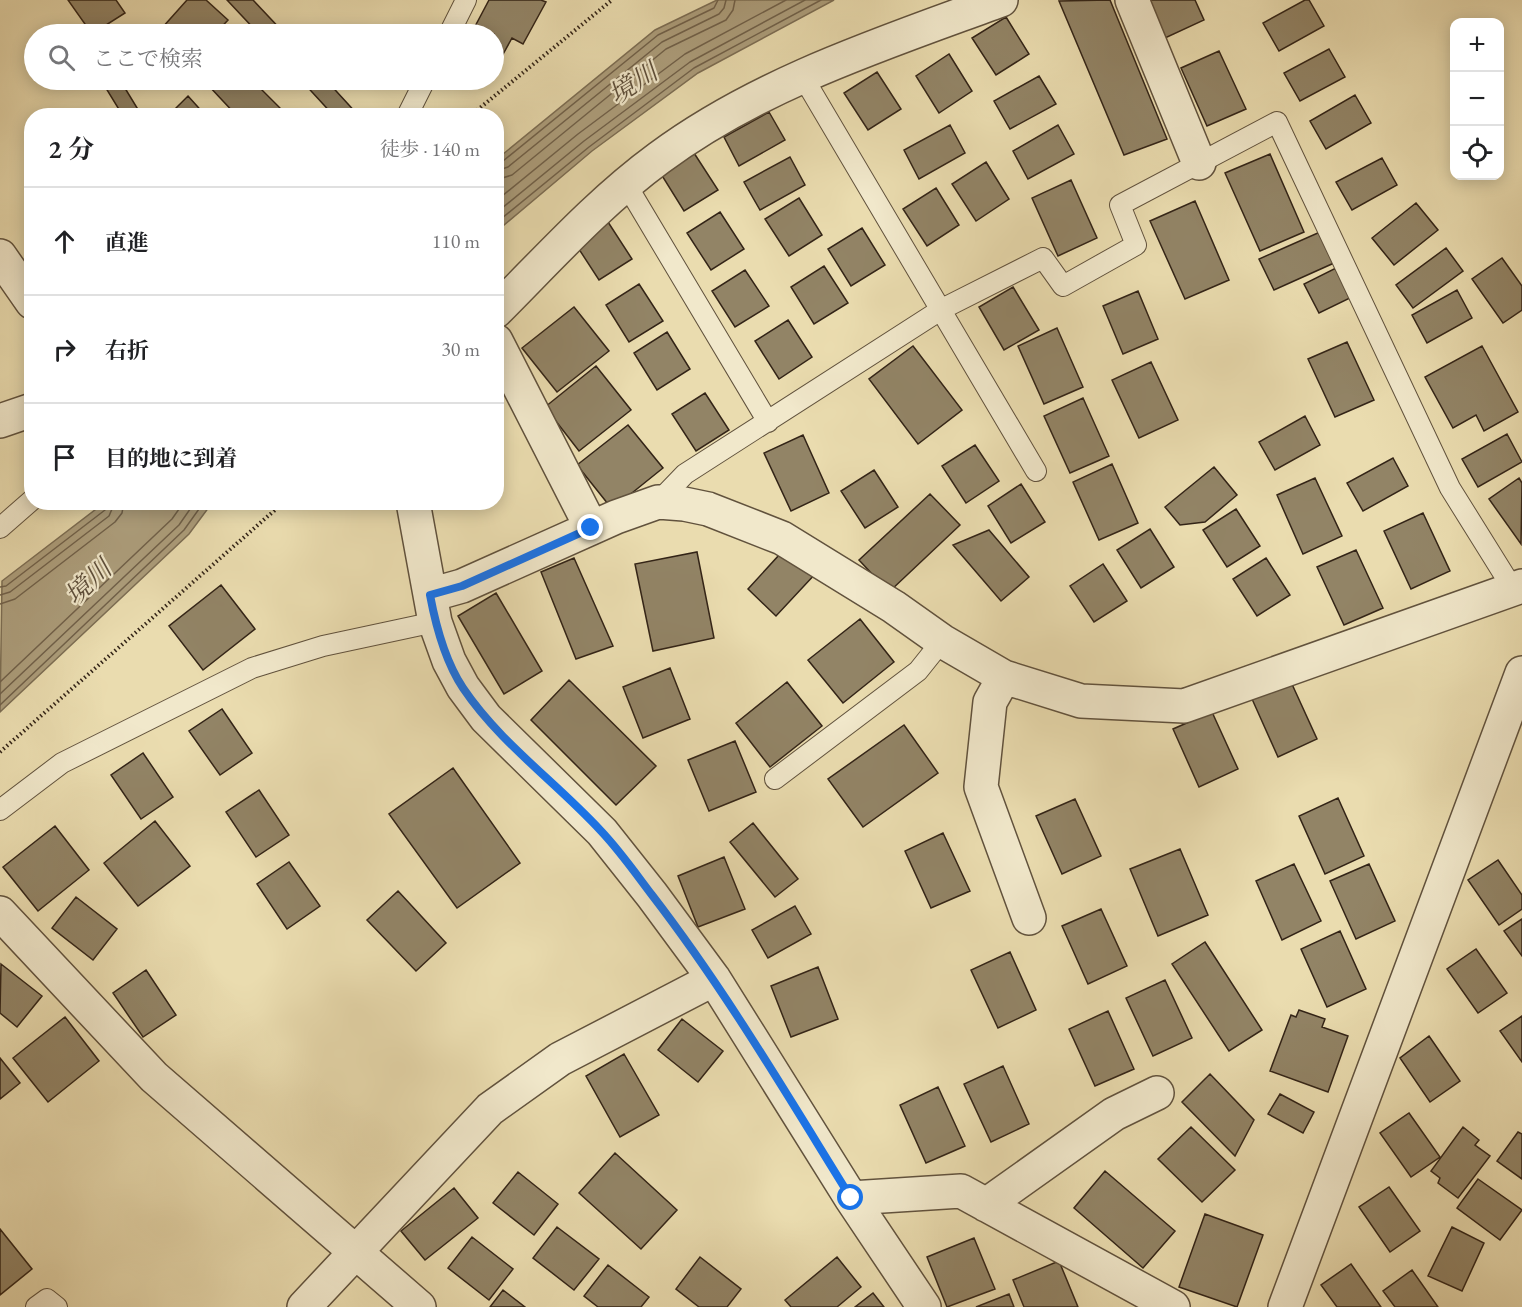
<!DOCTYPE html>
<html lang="ja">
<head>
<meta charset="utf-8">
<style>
  :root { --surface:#fff; --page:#f2f2f2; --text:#202124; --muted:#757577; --line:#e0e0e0 }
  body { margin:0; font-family:"EB Garamond","Noto Serif JP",serif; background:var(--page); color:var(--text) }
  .controls { position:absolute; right:18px; top:18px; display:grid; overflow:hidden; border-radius:12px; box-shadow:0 3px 15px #0003 }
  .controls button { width:54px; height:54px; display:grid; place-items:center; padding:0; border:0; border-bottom:2px solid var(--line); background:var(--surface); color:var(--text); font:30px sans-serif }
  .stop { position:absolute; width:18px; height:18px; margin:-14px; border:4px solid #1a73e8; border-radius:50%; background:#fff }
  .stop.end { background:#1a73e8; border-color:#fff; box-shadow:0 2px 6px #0008 }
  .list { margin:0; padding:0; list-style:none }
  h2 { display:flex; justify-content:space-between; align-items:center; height:78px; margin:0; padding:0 24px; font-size:26px }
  h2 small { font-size:20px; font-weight:400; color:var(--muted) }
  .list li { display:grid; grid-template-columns:39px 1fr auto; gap:18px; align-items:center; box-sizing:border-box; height:108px; padding:0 24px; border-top:2px solid var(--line) }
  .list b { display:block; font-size:22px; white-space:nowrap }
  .list em { font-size:20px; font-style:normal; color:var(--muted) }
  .icon { flex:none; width:33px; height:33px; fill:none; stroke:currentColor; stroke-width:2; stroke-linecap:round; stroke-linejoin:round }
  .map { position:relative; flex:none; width:1522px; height:1307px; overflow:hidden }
  .search { position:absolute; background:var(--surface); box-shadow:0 3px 15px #0003; left:24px; top:24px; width:480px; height:66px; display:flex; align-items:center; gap:15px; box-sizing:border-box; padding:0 21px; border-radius:33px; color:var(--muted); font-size:22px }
  .panel { position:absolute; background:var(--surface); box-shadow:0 3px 15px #0003; left:24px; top:108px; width:480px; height:402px; border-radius:24px }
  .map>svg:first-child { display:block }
  .water { fill:#ac9d7b; stroke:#7c6d53; stroke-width:1.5 }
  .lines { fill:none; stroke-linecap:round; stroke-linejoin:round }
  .shore { stroke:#706049; stroke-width:1.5 }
  .building { fill:#928466; stroke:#332417; stroke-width:1.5 }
  .lane-casing { stroke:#61523d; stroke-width:22 }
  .street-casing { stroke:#61523d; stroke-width:36 }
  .path { stroke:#332417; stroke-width:4; stroke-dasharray:1.5 3; stroke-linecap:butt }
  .lane { stroke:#f1e8cb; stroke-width:20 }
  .street { stroke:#f1e8cb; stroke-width:33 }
  .route { stroke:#1a73e8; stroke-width:8 }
  .labels { text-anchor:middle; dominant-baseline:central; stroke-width:4.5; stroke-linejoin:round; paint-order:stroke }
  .water-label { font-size:26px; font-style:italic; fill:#5d4e3a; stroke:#f1e8cb }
</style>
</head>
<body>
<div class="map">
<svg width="1522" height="1307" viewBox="0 0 1522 1307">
  <rect width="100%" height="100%" fill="#eadcaf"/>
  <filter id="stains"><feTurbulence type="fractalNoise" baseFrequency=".00333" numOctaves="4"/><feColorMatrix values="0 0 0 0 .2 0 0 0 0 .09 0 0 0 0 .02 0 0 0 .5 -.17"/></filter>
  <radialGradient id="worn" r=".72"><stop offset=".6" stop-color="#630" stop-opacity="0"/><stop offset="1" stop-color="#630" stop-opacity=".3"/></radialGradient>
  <path class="water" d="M717 0H834L698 73 592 151 497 231V159L655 30Z
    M104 503H212L189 534 0 712 2 581Z"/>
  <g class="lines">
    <path class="shore" d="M496 163 503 161 658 35 714 8 718 0
      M496 171 508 167 662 42 719 14 724 8 726 0
      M496 180 512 175 666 49 726 20 733 10 735 0
      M496 201 578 134 685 54 786 0
      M496 213 584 141 690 62 805 0
      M496 223 589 147 694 68 821 0
      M0 587 6 586 105 510 107 502
      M0 595 10 592 109 516 115 502
      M0 604 15 599 115 522 122 513 124 502
      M0 682 172 519 184 502
      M0 694 179 525 195 502
      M0 705 184 530 204 502"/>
  </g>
  <path class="building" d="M68 0H116L125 13 92 34Z
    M187 0H206L228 20 215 34H169L162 28Z
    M227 0H253L285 34H259Z
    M489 0H541L546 2 523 44 512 38 502 56 494 52V34H471Z
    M1110 0 1167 139 1124 155 1059 1Z
    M1148 0H1195L1204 20 1165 38Z
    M1305 0H1309L1324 26 1279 51 1263 23Z
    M1006 17 1029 54 996 75 972 38Z
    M1329 49 1345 77 1300 101 1284 73Z
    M1219 51 1246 109 1207 126 1181 68Z
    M949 54 972 91 939 113 916 76Z
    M877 72 901 109 868 130 844 93Z
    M1039 76 1056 104 1010 129 994 101Z
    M120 80 142 116H123L104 85Z
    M213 80H252L286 114 237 116 208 85Z
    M301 80H326L359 116H334Z
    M1355 95 1371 123 1326 149 1310 121Z
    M188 96 206 116H179L174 110Z
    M769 112 785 140 739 166 724 137Z
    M950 125 965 153 919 179 904 150Z
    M1058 125 1074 154 1028 179 1013 151Z
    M694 153 718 190 684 211 661 174Z
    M1270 154 1304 232 1260 251 1225 173Z
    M790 157 805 185 760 210 744 182Z
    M1382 158 1397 185 1352 210 1336 182Z
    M986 162 1009 199 976 221 952 184Z
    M1071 180 1097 238 1058 256 1032 198Z
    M936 188 959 225 927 246 903 209Z
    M799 198 822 235 789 256 765 219Z
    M1195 201 1229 280 1185 299 1150 221Z
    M1416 203 1438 230 1394 265 1372 238Z
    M720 212 744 249 711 270 687 233Z
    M608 222 632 259 599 280 575 243Z
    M862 228 885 265 851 286 828 249Z
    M1320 232 1334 263 1274 290 1259 259Z
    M1446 248 1463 271 1413 308 1396 285Z
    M1502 258 1522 286V310L1503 323 1472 279Z
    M824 266 848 303 814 324 791 287Z
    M1336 268 1350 298 1319 313 1304 284Z
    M745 270 769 306 735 327 712 291Z
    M639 284 663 321 629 342 606 305Z
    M1013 287 1039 330 1004 350 979 307Z
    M1457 290 1472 318 1427 343 1412 315Z
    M1138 291 1158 339 1123 354 1103 306Z
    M574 307 609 351 557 392 522 348Z
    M788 320 812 357 779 379 755 341Z
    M1057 328 1083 387 1044 404 1018 346Z
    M667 332 690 369 657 390 634 353Z
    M1347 342 1374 400 1335 417 1308 359Z
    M913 346 962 410 918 444 869 379Z
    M1482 346 1518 412 1484 431 1476 415 1453 428 1425 377Z
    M1151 362 1178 420 1139 438 1112 380Z
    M596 366 631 410 579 451 545 407Z
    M705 393 729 430 696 451 672 414Z
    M1083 398 1109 456 1070 473 1044 416Z
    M1305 416 1320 445 1275 470 1259 442Z
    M628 425 663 468 612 509 577 465Z
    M1507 434 1522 462 1478 487 1462 459Z
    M803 435 829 493 791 511 764 453Z
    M975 445 999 481 966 503 942 466Z
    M1393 458 1408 486 1363 511 1347 483Z
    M1112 464 1138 523 1099 540 1073 482Z
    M1214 467 1237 495 1205 522 1180 525 1165 507Z
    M874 470 898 507 865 528 841 491Z
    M1315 478 1342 536 1303 554 1277 495Z
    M1519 478 1522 483 1521 544 1489 499Z
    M1021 484 1045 522 1011 543 988 506Z
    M930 494 960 525 889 592 859 560Z
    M1236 509 1260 546 1227 567 1203 530Z
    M1423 513 1450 571 1411 589 1384 531Z
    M1150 529 1174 567 1141 588 1117 550Z
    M989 530 1029 577 1001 601 953 545Z
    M1356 550 1383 608 1344 625 1317 567Z
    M697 552 714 638 653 651 635 564Z
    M780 554 817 572 776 616 748 589Z
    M574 558 613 646 576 659 541 572Z
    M1266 558 1290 595 1257 616 1233 579Z
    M1103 564 1127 601 1094 622 1070 586Z
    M221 585 255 629 203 670 169 626Z
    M496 593 542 671 504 694 458 616Z
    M860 619 894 662 843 703 808 660Z
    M670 668 690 719 643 738 623 687Z
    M569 680 656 766 616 805 531 720Z
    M787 682 822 726 770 767 736 723Z
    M1291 682 1317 739 1278 757 1252 699Z
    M222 709 252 753 220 775 189 731Z
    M1212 712 1238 769 1199 787 1173 729Z
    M904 725 938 773 863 827 828 779Z
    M735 741 756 792 709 811 688 760Z
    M143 753 173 797 141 819 111 775Z
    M453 768 520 863 457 908 389 814Z
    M259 790 289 835 256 857 226 812Z
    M1338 798 1364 856 1325 874 1299 816Z
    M1075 799 1101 856 1062 874 1036 816Z
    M155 821 190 866 138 906 104 863Z
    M753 823 798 879 775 897 730 842Z
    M55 826 89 870 38 911 3 867Z
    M943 833 970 891 931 908 905 851Z
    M1180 849 1208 915 1158 936 1130 869Z
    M724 857 745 909 698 927 678 876Z
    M1498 860 1522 895V909L1499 925 1468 880Z
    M289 862 320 906 287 929 257 884Z
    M1294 864 1321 921 1282 940 1256 881Z
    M1369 864 1395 921 1356 939 1330 881Z
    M398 891 446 943 416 971 367 920Z
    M76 897 117 929 93 960 52 928Z
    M795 906 811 934 768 958 752 930Z
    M1101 909 1127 966 1088 984 1062 926Z
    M1522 919V956L1504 931Z
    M1340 931 1366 989 1327 1007 1301 949Z
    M1205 942 1262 1030 1229 1051 1172 964Z
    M1476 949 1507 993 1478 1013 1447 969Z
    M1010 952 1036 1010 998 1028 971 970Z
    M1 964 42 996 17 1027 0 1013Z
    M818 967 838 1019 791 1037 771 986Z
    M146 970 176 1015 143 1037 113 993Z
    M1165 980 1192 1038 1153 1056 1126 998Z
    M1299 1010 1325 1019 1322 1027 1348 1036 1328 1092 1270 1071 1291 1015 1296 1017Z
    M1108 1011 1134 1069 1095 1086 1069 1029Z
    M1522 1016V1062L1500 1031Z
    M65 1017 99 1061 48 1102 13 1058Z
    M682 1019 723 1051 698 1082 658 1050Z
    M1429 1036 1460 1081 1430 1102 1400 1058Z
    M624 1054 659 1115 620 1137 586 1076Z
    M0 1058 20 1083 0 1099Z
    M1003 1066 1029 1124 991 1142 964 1084Z
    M1210 1074 1254 1120 1235 1156 1182 1102Z
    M938 1087 965 1146 926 1163 900 1105Z
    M1280 1094 1314 1112 1303 1133 1268 1114Z
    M1409 1113 1440 1157 1411 1177 1380 1133Z
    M1191 1127 1235 1170 1202 1202 1158 1159Z
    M1463 1127 1479 1140 1475 1145 1490 1156 1458 1198 1438 1183 1440 1178 1431 1171Z
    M1518 1132 1522 1134V1179L1497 1161Z
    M615 1153 677 1210 641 1249 579 1193Z
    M1105 1171 1175 1231 1143 1268 1074 1208Z
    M518 1172 558 1204 534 1235 493 1203Z
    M1478 1179 1522 1210 1500 1240 1457 1208Z
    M1389 1187 1420 1231 1390 1252 1359 1207Z
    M454 1188 478 1218 425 1260 401 1231Z
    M1205 1214 1263 1235 1237 1307 1179 1287Z
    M557 1227 599 1259 574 1290 533 1258Z
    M1452 1227 1484 1243 1462 1291 1428 1276Z
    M0 1229 32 1269 0 1295Z
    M472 1237 513 1269 489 1300 448 1268Z
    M974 1238 995 1289 947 1307 927 1257Z
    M700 1257 741 1289 727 1307H699L676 1289Z
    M837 1257 861 1287 837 1307H791L785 1300Z
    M1059 1261 1078 1307H1024L1013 1280Z
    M1351 1264 1381 1307H1337L1321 1285Z
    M608 1265 649 1297 641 1307H598L584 1296Z
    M1412 1270 1438 1307H1395L1383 1291Z
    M503 1290 525 1307H490Z
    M873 1293 884 1307H855Z
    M1009 1294 1014 1307H976Z"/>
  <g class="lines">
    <defs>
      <path id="lane" d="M449 34 466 0
        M803 77 1036 471
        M407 116 425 80
        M626 184 768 422
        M658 502 685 474 942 309 1043 258 1063 286 1136 245 1120 205 1277 122 1450 488 1513 589
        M0 528 32 500
        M775 779 918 671 942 641
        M0 810 62 763 252 668 323 646 435 622
        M36 1307 47 1299 57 1307"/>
      <path id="street" d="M1132 0 1199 163
        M0 256 32 302
        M496 311C549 258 599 202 659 158 760 83 884 43 1001 0
        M496 341 591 527
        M0 421 32 410
        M413 502 435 622 449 661 463 687 486 718 602 832 652 895 714 979 851 1198 924 1307
        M430 595 462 586 616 517 658 502 684 504 708 509 782 538 894 607 942 641 1004 677 1081 701 1184 706 1522 586
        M1004 677 990 702 981 787 1029 918
        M0 913 154 1077 419 1307
        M851 1198 961 1191 1173 1307
        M986 1205 1114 1114 1157 1093
        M304 1307 490 1109 560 1059 714 979
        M1285 1307 1522 673"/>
    </defs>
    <use href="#lane" class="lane-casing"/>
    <use href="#street" class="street-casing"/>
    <path class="path" d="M470 116 612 0
      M0 752 284 502"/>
    <use href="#lane" class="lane"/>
    <use href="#street" class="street"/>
  </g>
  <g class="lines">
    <path class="route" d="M591 528 462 586 430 595C436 627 445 661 463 688 500 743 557 783 601 831 620 851 636 874 652 895 726 991 787 1095 851 1198"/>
  </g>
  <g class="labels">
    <g class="water-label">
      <text transform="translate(633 83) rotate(-33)">境川</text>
      <text transform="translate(88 582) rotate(-43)">境川</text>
    </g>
  </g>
  <rect width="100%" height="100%" filter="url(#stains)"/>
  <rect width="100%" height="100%" fill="url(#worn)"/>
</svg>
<div class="controls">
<button>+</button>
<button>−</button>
<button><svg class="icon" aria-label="locate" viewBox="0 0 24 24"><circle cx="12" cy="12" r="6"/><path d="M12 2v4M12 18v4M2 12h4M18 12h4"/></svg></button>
</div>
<div class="stop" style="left:851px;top:1198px"></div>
<div class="stop end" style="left:591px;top:528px"></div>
<div class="search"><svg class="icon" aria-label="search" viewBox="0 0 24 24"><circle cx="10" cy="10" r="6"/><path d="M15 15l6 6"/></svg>ここで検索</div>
<section class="panel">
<h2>2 分<small>徒歩 · 140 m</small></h2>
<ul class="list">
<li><svg class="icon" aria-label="ahead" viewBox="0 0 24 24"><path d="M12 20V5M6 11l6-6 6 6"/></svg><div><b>直進</b></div><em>110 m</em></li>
<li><svg class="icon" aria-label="right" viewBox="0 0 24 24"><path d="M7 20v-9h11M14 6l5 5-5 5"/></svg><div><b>右折</b></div><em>30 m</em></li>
<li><svg class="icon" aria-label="arrive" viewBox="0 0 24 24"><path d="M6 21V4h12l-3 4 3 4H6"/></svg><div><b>目的地に到着</b></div></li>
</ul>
</section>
</div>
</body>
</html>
